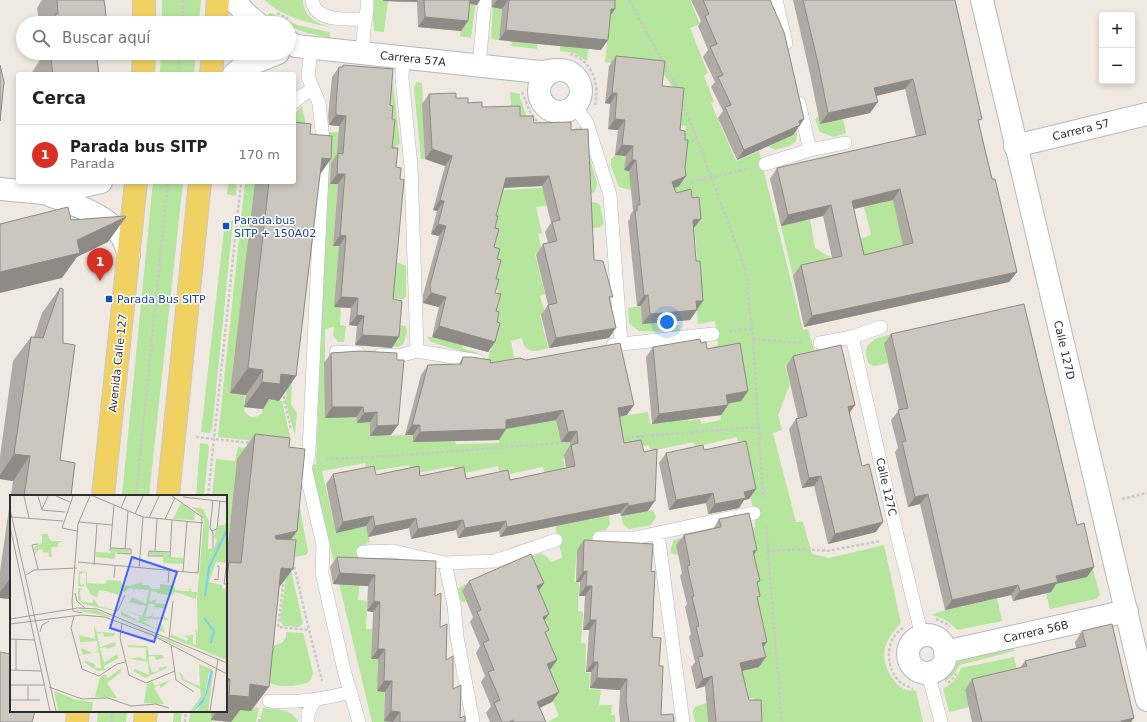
<!DOCTYPE html>
<html lang="es">
<head>
<meta charset="utf-8">
<style>
  :root { --surface:#fff; --page:#f2f2f2; --text:#202124; --muted:#757577; --line:#e0e0e0; --accent:#d93025 }
  body { margin:0; font-family:"DejaVu Sans",sans-serif; background:var(--page); color:var(--text) }
  .controls { position:absolute; right:12px; top:12px; display:grid; overflow:hidden; border-radius:4px; box-shadow:0 2px 6px #0003 }
  .controls button { width:36px; height:36px; display:grid; place-items:center; padding:0; border:0; border-bottom:1px solid var(--line); background:var(--surface); color:var(--text); font:20px sans-serif }
  .you { position:absolute; left:667px; top:322px; width:14px; height:14px; margin:-10px; border:3px solid #fff; border-radius:50%; background:#1a73e8; box-shadow:0 0 0 6px #1a73e833 }
  .badge { display:grid; place-items:center; width:26px; height:26px; border-radius:50%; background:var(--accent); color:#fff; font-size:13px; font-weight:700 }
  .pin { position:absolute; translate:-50% -33px; filter:drop-shadow(0 1px 2px #0008) }
  .pin::after { content:''; position:absolute; top:21px; width:14px; height:12px; background:inherit; clip-path:polygon(0 0,100% 0,50% 100%) }
  .list { margin:0; padding:0; list-style:none }
  h2 { display:flex; justify-content:space-between; align-items:center; height:52px; margin:0; padding:0 16px; font-size:17px }
  h2 small { font-size:13px; font-weight:400; color:var(--muted) }
  .list li { display:grid; grid-template-columns:26px 1fr auto; gap:12px; align-items:center; box-sizing:border-box; height:60px; padding:0 16px; border-top:1px solid var(--line) }
  .list b { display:block; font-size:15px; white-space:nowrap }
  .list p { margin:0; font-size:13px; white-space:nowrap; color:var(--muted) }
  .list em { font-size:13px; font-style:normal; color:var(--muted) }
  .icon { flex:none; width:22px; height:22px; fill:none; stroke:currentColor; stroke-width:2; stroke-linecap:round; stroke-linejoin:round }
  .map { position:relative; flex:none; width:1147px; height:722px; overflow:hidden }
  .search { position:absolute; background:var(--surface); box-shadow:0 2px 6px #0003; left:16px; top:16px; width:280px; height:44px; display:flex; align-items:center; gap:10px; box-sizing:border-box; padding:0 14px; border-radius:22px; color:var(--muted); font-size:15px }
  .panel { position:absolute; background:var(--surface); box-shadow:0 2px 6px #0003; left:16px; top:72px; width:280px; height:112px; border-radius:4px }
  .map>svg:first-child { display:block }
  .green { fill:#b6e59e }
  .lines { fill:none; stroke-linecap:round; stroke-linejoin:round }
  .service-casing { stroke:#b4b7c1; stroke-width:14 }
  .minor-casing { stroke:#b4b7c1; stroke-width:24 }
  .tertiary-casing { stroke:#b4b7c1; stroke-width:24 }
  .primary-casing { stroke:#c9c9c9; stroke-width:24 }
  .path { stroke:#c9c9c9; stroke-width:2.5; stroke-dasharray:3 2; stroke-linecap:butt }
  .service { stroke:#fff; stroke-width:13 }
  .minor { stroke:#fff; stroke-width:22 }
  .tertiary { stroke:#fff; stroke-width:22 }
  .primary { stroke:#f2d163; stroke-width:22 }
  .wall { fill:#afaba4; fill-rule:evenodd }
  .shaded-wall { fill:#8e8b86 }
  .building { fill:#cbc7bf; stroke:#8e8b86; fill-rule:evenodd }
  .transit-dot { fill:#1a4fb4; stroke:#fff; stroke-width:1.5 }
  .labels { text-anchor:middle; dominant-baseline:central; stroke-width:3; stroke-linejoin:round; paint-order:stroke }
  .street-label { font-size:11px; fill:#2e2e2e; stroke:#fff }
  .transit-label { font-size:11px; fill:#164399; stroke:#fff; text-anchor:start }
  .inset-river { fill:none; stroke:#75cff0; stroke-width:2 }
  .inset-road { fill:none; stroke:#a29e99; stroke-width:1 }
  .view { fill:#4264fb; fill-opacity:0.15; stroke:#4264fb; stroke-width:2 }
  .inset-edge { fill:none; stroke:#2e2e2e; stroke-width:2 }
</style>
</head>
<body>
<div class="map">
<svg width="1147" height="722" viewBox="0 0 1147 722">
  <rect width="100%" height="100%" fill="#efe9e1"/>
  <path class="green" d="M162 0H201L199 23H162Z
    M265 0H303C303 17 317 23 332 28 308 22 283 18 265 0Z
    M372 0H388L384 32 374 31Z
    M476 0 471 38 460 36 464 4Z
    M493 0 499 8 502 9 499 40 491 39Z
    M611 0H690L700 24 690 28 708 73 704 76 714 102 711 103 736 161 759 151 803 330 808 329 816 357 785 365 790 384 778 415 782 430 773 433 796 522H803L812 554 829 558 884 545 901 623C885 639 878 656 891 676 894 681 899 687 904 689 907 691 913 690 916 691L923 722H756L754 698H749L747 686 738 688 734 673 760 667 757 653 744 530 755 527 754 513 737 437 695 447 694 442 651 451 649 445 609 454 607 450 563 459 576 521 609 515 610 524 606 530 598 531 597 550 577 549 574 582H579L578 611 583 612 581 643 586 644 585 673H590L589 689 601 690 599 705H612L611 715H615V722H547L559 716 547 687V673L551 670 544 655 462 591 466 602H462L460 599 458 589 462 586 540 553 546 556 551 562 562 558 543 467 500 476 498 466 456 475 454 466 412 474 409 465 367 472 365 463 322 471 336 532 366 526 370 542 363 546 358 600 367 601 366 629H372L371 659H378L377 691 385 692 384 721 393 722H372L311 466 316 464 329 132H342L334 184H338L333 245 340 246 334 307H341L340 325 346 326 344 342H338L333 335 334 327 325 329V417H356L357 423 370 422V436L413 435V442L455 441 456 444 499 443 497 380 485 371 497 323 490 321 498 290 490 288 488 257 489 238 502 190 553 187V205L536 207 542 233 538 234 542 252 535 254 545 294 540 296 545 313 540 315 548 348C541 350 530 354 525 347 523 345 523 341 522 338L511 341 515 362 556 420 559 434 571 432 611 418 648 412 650 424 657 423 685 408 688 421 700 419 701 424 721 420 719 405 699 352 718 345 715 321 698 324 693 258 697 257 692 192H638L619 187 611 166V159L615 155 626 156 625 170 684 149 686 126 677 125 680 97 660 69 605 62Z
    M271 13 297 25 329 32 330 34V38L307 33 289 26V23H281L267 15Z
    M513 36 538 39 537 49 511 46Z
    M563 41 589 44 587 61 574 53 560 51V46H562Z
    M161 53H196L194 74H160Z
    M390 79 393 84 400 143 395 148 372 146Z
    M416 82 422 83 425 159H421L414 88Z
    M510 92 520 94V98L526 114V126L512 116Z
    M302 106 306 126 294 159V118L295 114Z
    M819 116 843 119 846 133 834 137 820 132 815 119Z
    M797 125C798 147 794 144 775 150L767 146 793 135Z
    M581 127 597 183 595 192 585 195 563 132Z
    M153 182H183L149 496H122Z
    M228 182H237L236 196 227 194Z
    M245 182H255L244 410C249 418 254 420 262 413L264 399 282 401 290 436 289 445 218 437Z
    M905 197V254L857 265 851 242 871 235 864 207Z
    M592 202 598 203 600 205 604 224 600 227 591 229 563 212Z
    M810 219 815 248 832 258 834 267 793 276 781 226Z
    M225 221H233L212 430 210 433 201 432Z
    M393 263H399L406 266V297L403 299 390 298Z
    M641 306 665 322 666 326 679 325 680 332 639 331 629 323 628 308Z
    M395 324 406 326 407 333 403 344 398 347 369 343Z
    M894 333 896 341 884 344 888 363 874 366 868 363 866 354 867 346 875 339Z
    M427 337H432L463 345 462 348 478 353 477 356 431 342Z
    M289 376H292L291 405 297 413 295 435 285 401Z
    M200 443 208 444 209 447 204 496H196Z
    M238 447 289 452 236 470 226 563V496H212L216 459 235 461Z
    M293 507 300 508 308 552 306 555 289 558Z
    M653 510 656 517 651 525 629 529 623 524 621 516Z
    M740 525 677 545 678 555 671 553V548L674 540Z
    M1092 566 1100 595 1096 599 1050 609 1046 593 1049 586 1087 577Z
    M287 570 291 571 303 623 299 627 284 626 280 621Z
    M997 598 1002 621 957 630C949 621 943 618 931 615L945 610Z
    M286 632 303 633 304 635 313 673 311 680 307 683 292 686H280L269 683 270 647 282 643 286 637Z
    M1013 648 1014 651 960 665 954 674 945 682 944 678 952 670 957 662Z
    M1014 657 1019 678 965 690 969 707 949 712 943 689C952 684 957 678 961 668Z
    M707 703 708 722H695L693 712 695 707Z
    M252 707 259 708 256 722H231L233 709Z
    M263 708C276 710 293 708 298 722H260Z
    M98 711H127L126 722H97Z
    M174 711H182L181 722H173Z
    M190 711H212V722H189Z"/>
  <g class="lines">
    <defs>
      <path id="service" d="M312 0C315 23 348 19 365 19
        M776 0 786 43
        M311 48 308 77 319 103 323 140V153L309 450 308 459 305 467 323 545 322 573 345 674 359 722
        M362 54 364 29 367 9V0
        M403 57 402 78 411 166 417 351
        M479 66 485 0
        M294 102 301 96 313 89
        M799 103 810 150
        M574 106 587 123 610 195 621 344
        M765 164 810 150 845 143
        M852 337 897 535 922 636
        M820 343 852 337 881 327
        M613 345 713 334
        M336 352 358 353
        M380 355 399 356 417 351 478 361
        M658 534 683 722
        M599 538H635L723 519 754 513
        M363 552 393 551 445 563 495 561 556 540
        M445 563 454 605 457 637 473 722
        M928 673 941 722
        M269 701C299 703 323 699 351 692
        M308 722V713L315 700"/>
      <path id="minor" d="M234 0 245 13 257 23
        M289 42 296 46 530 71 542 72 554 70
        M539 91a21 21 0 1 1 42 0a21 21 0 1 1-42 0Z
        M234 74 243 67 278 53
        M1015 146 1147 114
        M0 189 44 193 66 190 101 182
        M44 193C68 202 107 214 122 237 125 242 127 249 129 255
        M908 654a19 19 0 1 1 38 0a19 19 0 1 1-38 0Z
        M945 652 1127 611"/>
      <path id="tertiary" d="M982 0 1147 700"/>
      <path id="primary" d="M144 23V0
        M216 23 218 0
        M143 74 144 53
        M211 74 213 53
        M103 496 136 182
        M168 496 200 182
        M77 722 78 711
        M145 722 146 711"/>
    </defs>
    <use href="#service" class="service-casing"/>
    <use href="#minor" class="minor-casing"/>
    <use href="#tertiary" class="tertiary-casing"/>
    <use href="#primary" class="primary-casing"/>
    <path class="path" d="M629 0 679 91
      M277 13 288 19
      M183 23V0
      M570 54C592 60 600 84 595 105
      M178 74 180 53
      M522 92C529 107 527 112 541 125
      M682 99 745 268 753 339 763 498
      M680 183 711 178 749 168
      M729 332 752 329
      M753 339 803 343
      M284 391V400L291 429
      M196 437 251 443
      M621 438 758 427
      M326 459 391 456 572 442
      M136 496 168 182
      M208 496 241 182
      M1122 499 1147 493
      M766 527 782 722
      M767 551 804 549 827 551 880 541
      M293 562 309 630
      M284 579 278 627 309 630 322 681
      M936 619 947 624 950 627
      M903 628C886 639 885 663 897 679 901 684 907 686 913 689
      M948 683 954 677 957 673
      M111 722 112 711
      M185 722 186 711
      M259 722 260 716"/>
    <use href="#service" class="service"/>
    <use href="#minor" class="minor"/>
    <use href="#tertiary" class="tertiary"/>
    <use href="#primary" class="primary"/>
  </g>
  <path class="wall" d="M42 0H104L107 23H39L37 8Z
    M384 0H480L477 5 470 4 461 31 418 27 417 2 383 1Z
    M492 0H615V9L611 14 601 50 499 40 502 9 492 7Z
    M691 0H770L804 119 793 135 737 160 718 118 723 111 711 87 715 82 703 57 708 50 698 26 701 21Z
    M793 0H955L979 123 985 150 1017 272 1009 282 804 327 793 276 801 265 832 258 823 216 781 226 770 179 777 168 916 136 905 89 876 96 870 113 820 124 810 74ZM893 200 903 246 864 255 854 209Z
    M39 53H99L97 57 99 74H32V72L40 60Z
    M616 56 662 86 680 130 679 186 674 188 676 193 694 229 697 310 690 320 642 324 641 306H637L628 221 630 219V215L633 211 629 171 624 170 626 156 615 155 618 130 608 129 610 104 605 103 609 66Z
    M343 65 390 105 392 119V148L396 167 400 179 393 299 392 348 355 345 357 326 349 325 351 308 334 307 339 246H333L338 184H330L331 163 337 154 339 126 329 125 328 116 332 77 339 67H342Z
    M429 94 456 98 482 107 520 116 534 123 571 130 594 260 610 300 609 338 549 348 541 315 548 305 536 255 543 244 548 243 545 232 551 223 542 186 504 188 496 216 495 228 494 247 497 259 495 293 496 311 488 352 432 337 439 307 423 303V295L439 236 431 234 437 211 433 210 445 166 425 159 422 104Z
    M310 134 320 174 296 376 279 401 269 399 263 409 244 407 246 395 230 393 255 182H294Z
    M60 288V460L71 496H11V599L0 598V571L13 481 0 479V457L13 361 31 337H34L42 313Z
    M891 334 1077 525 1094 567 1087 577 1056 584 1051 592 1013 601 1011 595 945 610 920 504 908 507 895 452 898 448 891 420 899 410 884 344Z
    M701 343 707 349 748 391 741 401 727 404 728 405 721 415 652 424 646 357 653 347Z
    M360 351 391 435 370 436V422L357 423 356 417 325 418 324 363 331 353Z
    M793 356 855 405 849 413 876 532 828 544 814 486 802 488 789 429 796 419 798 418 786 366Z
    M463 357 490 363 627 415 620 417 624 443 648 511 621 516 620 513 500 537 499 531 458 538 456 530 411 539 409 528 368 537 366 526 336 533 326 484 333 474 420 476 466 479 510 480 566 468 564 455 570 445V442H561L556 420 506 429 499 440 413 442V435H405L421 375 428 365H458Z
    M255 434 289 447 290 540 251 711 240 710 231 722 211 720 212 711H226V563L237 459Z
    M704 450 756 489 749 499 744 500 739 508 708 514 706 503 669 510 659 463 666 453Z
    M719 519 754 555 758 585 757 600 763 646 759 667 742 671 749 700 762 722H708L705 686 696 689 691 667 695 662 689 637 691 634 685 607 687 604 680 576 682 573 676 545 684 535 713 529Z
    M584 540 651 572 652 637 659 666 661 715 674 722H620L619 711 620 690 590 688 591 672H586L589 630H583L585 596H579L580 582H576L577 550Z
    M337 557 435 596 446 660 460 718 465 722H393L384 721 385 692 377 691 378 659H371L373 612 367 611 368 586 333 584 330 567Z
    M469 581 544 583 539 590 545 620 546 635 557 660 550 670 559 692 552 702 540 708 546 722H490L486 713 491 706 481 682 485 676 476 653 480 646 470 622 473 617 462 591Z
    M1082 631 1134 718 1131 722H972L965 690 972 679 1020 668 1025 661 1076 648 1075 642Z
    M11 649V711L8 654Z"/>
  <path class="shaded-wall" d="M384 0H418L417 2 383 1Z
    M467 0H480L477 5 468 3Z
    M497 0H508L502 9 492 7Z
    M611 9H615L608 19Z
    M425 17 468 21 461 31 418 27Z
    M506 30 608 40 601 50 499 40Z
    M85 53H99L92 63Z
    M913 79 905 89 867 98 874 88Z
    M612 93H617L610 104 605 103Z
    M878 102 870 113 820 124 828 113Z
    M336 115 346 116 339 126 329 125Z
    M615 119 625 120 618 130 608 129Z
    M804 119 793 135 737 160 744 150 799 121Z
    M622 145 633 146 626 156 615 155Z
    M432 149 452 156 445 166 425 159Z
    M322 158 331 159 314 183Z
    M632 160H636L629 171 624 170Z
    M337 174H345L338 184H330Z
    M549 176 542 186 499 188 506 178Z
    M686 176 679 186 665 192 672 182Z
    M900 189 893 200 844 211 852 201Z
    M440 200 444 201 437 211 433 210Z
    M831 205 823 216 781 226 788 215Z
    M126 217 108 242 77 257 62 278 0 293V272L77 240Z
    M701 219 693 229V220Z
    M438 224 446 226 439 236 431 234Z
    M340 235 346 236 339 246H333Z
    M1017 272 1009 282 804 327 812 316Z
    M431 293 446 297 439 307 423 303Z
    M648 295 641 306H637L644 296Z
    M341 297 358 298 351 308 334 307Z
    M696 301H703L690 320 642 324 650 314Z
    M357 315 364 316 357 326 349 325Z
    M439 326 495 342 488 352 432 337Z
    M616 328 609 338 549 348 556 338Z
    M362 335 399 337 392 348 355 345Z
    M248 368 263 370 246 395 230 393Z
    M281 374 296 376 279 401 269 399 263 409 244 407 262 382Z
    M748 391 741 401 719 405 726 395Z
    M634 405 627 415 611 418 618 408Z
    M728 405 721 415 652 424 659 414Z
    M855 405 848 415V407Z
    M332 407H363L356 417 325 418Z
    M563 410 556 420 504 429H506L499 440 413 442 420 432 506 420Z
    M377 412 370 422 357 423 364 413Z
    M398 425 391 435 370 436 377 426Z
    M412 425H420L413 435H405Z
    M577 431 570 442H561L568 432Z
    M14 454 30 456 13 481 0 479V475Z
    M821 476 814 486 802 488 809 478Z
    M756 489 749 499 744 500 739 508 708 514 715 504 744 492Z
    M713 493 706 503 669 510 676 500Z
    M928 494 920 504 908 507 915 497Z
    M655 501 648 511 621 516 628 506Z
    M628 503 620 513 500 537 507 527Z
    M373 516 366 526 336 533 343 522Z
    M416 518 409 528 368 537 375 526Z
    M463 520 456 530 411 539 418 529Z
    M506 521 499 531 458 538 465 528Z
    M883 522 876 532 828 544 835 534Z
    M297 531 279 556 258 561 275 536Z
    M757 550 750 560 753 551Z
    M1094 567 1087 577 1056 584 1051 592 1013 601 1020 591 1056 576Z
    M281 568 293 569 275 593Z
    M587 571 580 582H576L583 572Z
    M340 573 375 575 368 586 333 584Z
    M11 577V599L0 598V592Z
    M544 583 537 593V586Z
    M1018 585 1011 595 945 610 952 600Z
    M586 586H592L585 596H579Z
    M374 601 380 602 373 612 367 611Z
    M549 614 542 624 543 617Z
    M590 620H596L589 630H583Z
    M767 642 760 652 762 643Z
    M378 649H385L378 659H371Z
    M766 657 759 667 733 673 740 663Z
    M557 660 550 670 547 664Z
    M593 662H598L591 672H586Z
    M712 676 705 686 696 689 703 679Z
    M226 678 230 679 226 685Z
    M597 678 627 679 620 690 590 688Z
    M384 681H392L385 692 377 691Z
    M250 684 269 687 251 711 240 710 231 722 211 720 217 711H226V699L229 695Z
    M559 692 552 702 530 712 537 702Z
    M391 711 400 712 393 722 384 721Z
    M1134 718 1131 722H1121V721Z"/>
  <path class="building" d="M57 0H104L107 23H56L55 14H58Z
    M424 0H470L468 21 425 17Z
    M509 0H615V9H611L608 40 506 30Z
    M703 0H770L784 32 804 119 799 121 800 125 744 150 725 107 731 105 718 77 723 75 710 47 717 44 705 16 709 14Z
    M803 0H955L982 119 978 120 985 150 992 179H995L1017 272 812 316 801 265 842 256 831 205 788 215 777 168 926 134 913 79 874 88 878 102 828 113 818 63ZM900 189 913 243 864 255 852 201Z
    M50 53H96L99 74H53Z
    M616 56 665 61 662 86 684 88 680 130 685 131V140H688L685 168 686 176 672 182 676 193 691 189 692 198 699 197 701 219 693 220 696 261H700L703 301H696L697 310 650 314 648 295 644 296 635 211H637V205H640L636 160H632L633 146 622 145 625 120 615 119 617 93H612Z
    M0 65 4 82 0 121Z
    M343 65 393 69 390 105 393 106 392 119 395 120 392 148H398L396 167 401 168 400 179 404 180 393 299 402 301 399 337 362 335 364 316 357 315 358 298 341 297 346 236 340 235 345 174H337L338 153 343 154 346 116 336 115V106L339 67H343Z
    M456 93V98H468V103L482 102V107L520 106V116H533L534 123 571 122V130L588 129 594 260 603 261 613 297H609L616 328 556 338 548 305 557 303 543 244 557 241 552 222 560 220 549 176 506 178 496 216H498L495 228 499 229 494 247 500 249 497 259 501 260 496 279H499L495 293 501 294 496 311 499 312 497 322 500 323 495 342 439 326 446 297 431 293 430 285 446 226 438 224 444 201 440 200 452 156 432 149 429 94Z
    M294 122 311 124 310 134 332 136 331 159 322 158 296 376 281 374 280 384 262 382 263 370 248 368 269 182H294Z
    M68 207 71 220 125 216 126 217 77 240 80 253 0 272V224Z
    M60 288 63 289V343L75 345 60 460 75 463 71 496H24L30 456 14 454 31 337 43 338Z
    M1024 304 1077 525 1084 523 1094 567 1056 576 1058 582 1020 591 1018 585 952 600 928 494 915 497 902 442 906 441 898 410 908 408 891 334Z
    M700 339 701 343 706 342 707 349 740 343 748 391 726 395 728 405 659 414 653 347Z
    M620 343 634 405 618 408 624 443 641 440 644 452 657 449 655 501 628 506V503L507 527 506 521 465 528 463 520 418 529 416 518 375 526 373 516 343 522 333 474 374 466 376 475 419 466 420 476 464 467 466 479 508 470 510 480 575 466 571 445 578 443 577 431 568 432 563 410 506 420V429L420 432V425H412L428 365 461 364 463 357H471L491 360 490 363 520 358 526 360Z
    M841 345 855 405 848 407 855 436 862 466 869 464 883 522 835 534 821 476 809 478 796 419 807 416 793 356Z
    M360 351 397 353V360H404L398 425 377 426V412L364 413 363 407H332L331 353Z
    M255 434 290 438 289 447 305 449 297 531 275 536 276 539 296 540 293 569 281 568 269 687 250 684 249 697 229 695 230 679 226 678V585L229 562 241 563Z
    M746 441 756 489 744 492 746 498 715 504 713 493 676 500 666 453 703 445 704 450Z
    M749 513 757 550 753 551 760 581 757 582 760 596 757 597 767 642 762 643 766 657 740 663 749 700H761L762 722H716L712 676 703 679 698 657 703 656 696 627 699 626 692 597 694 596 687 566 690 565 684 535 721 527 719 519Z
    M584 540 653 544 651 572 655 571 652 637 661 638 659 666H663L661 715 673 714 674 722H629L626 701 627 679 597 678 598 662H593L596 620H590L592 586H586L587 571 583 572Z
    M531 554 544 583 537 586 549 614 543 617 549 630 545 632 557 660 547 664 559 692 537 702 546 722H513V720L509 722H502L494 703 500 700 488 672 494 670 483 643 489 640 477 612 481 610 469 581Z
    M337 557 436 561 435 596 441 593 440 627 447 624 446 660 453 656V689L461 685 460 718 465 716V722H400V712L391 711 392 681H384L385 649H378L380 602 374 601 375 575 340 573Z
    M1112 624 1134 718 1121 721V722H982L972 679 1027 666 1025 661 1086 646 1082 631Z
    M0 652 10 654 11 653V711H35L32 722H0Z"/>
  <g class="transit-dot">
    <rect x="222" y="222" width="8" height="8" rx="2"/>
    <rect x="105" y="295" width="8" height="8" rx="2"/>
  </g>
  <g class="labels">
    <g class="street-label">
      <text transform="translate(413 59) rotate(6)">Carrera 57A</text>
      <text transform="translate(1081 130) rotate(-14)">Carrera 57</text>
      <text transform="translate(1064 350) rotate(77)">Calle 127D</text>
      <text transform="translate(118 363) rotate(-84)">Avenida Calle 127</text>
      <text transform="translate(886 487) rotate(77)">Calle 127C</text>
      <text transform="translate(1036 632) rotate(-13)">Carrera 56B</text>
    </g>
    <g class="transit-label">
      <text x="234" y="220">Parada.bus<tspan x="234" dy="13">SITP + 150A02</tspan></text>
      <text x="117" y="299">Parada Bus SITP</text>
    </g>
  </g>
  <g transform="translate(10 495)">
    <rect width="217" height="217" fill="#efe9e1"/>
    <path d="M171 8 185 18 184 25 163 24ZM182 12 193 14 199 27 198 54 204 53 207 45 203 42 209 30H214L217 26 216 68 206 67 199 87 212 90V94L217 93V165L180 150 181 147 179 150 160 142 161 139 177 146 178 143 173 141 183 140V149L186 150V139H183L186 138 185 135H187L188 141 187 103 194 24ZM32 39H37L41 46H53L48 48V52H41L42 62H39L38 57 34 58 33 55 29 54 25 59 24 52 32 48ZM101 53 120 55 119 58 105 57V64L86 62V57L101 58ZM139 56 159 58V62L173 63V69L153 68V61L139 60ZM69 76 77 77V88L95 89 97 85 111 86 112 90 120 91 132 87V90H138L142 94H150V89L165 91V95L172 96H180L179 91 182 97H187L186 104 165 97 162 101 147 98V102V97L141 96 139 107 147 104 145 108 156 109V112L155 114 145 112V116L144 111 145 109H139L135 122 141 121 143 117 142 122 153 123 154 121 159 125 134 123 114 115 132 121 136 111 119 107 122 102 136 109 139 95 125 94 122 98 124 94 119 93 115 97 111 95 109 100 96 96V100V96L89 95 87 102 81 100 76 91V77L70 79V90L74 89V92L68 91ZM68 93 74 94 70 95 71 106 82 108 84 104 89 111 104 115 108 113 105 116 73 109 68 104ZM65 115H86L163 147 183 158 105 123ZM111 116 128 126 130 125 128 122 139 125 132 126 146 134 152 129 155 138 111 120ZM84 131 87 137 104 138 105 135 104 141 94 142 93 138 87 139 90 152 105 147 106 151 97 154 96 152 90 153 94 168 107 159 109 163 94 171 95 175 88 176 74 167 76 166 85 169V173H91L89 157 73 160 71 153 82 158 88 156 87 146 70 147 69 140 85 144ZM118 150 137 151 139 160H153L154 163 146 165 144 161 138 162 142 177 149 176 148 173 157 171V173L135 183 123 176 125 174 139 180 138 167 120 164 129 162 136 165V153L118 152ZM189 169 201 174 203 177V178L198 216H187L195 203 203 177 199 178 195 200 184 216H181L191 201 190 192V194L172 185 169 177 173 180V184L190 191ZM111 173V177L97 188 107 203 85 202 90 182 95 179 98 183ZM160 185 151 193 149 190 144 193 154 209 134 208 137 189 143 187 145 191ZM44 196 66 205 83 207 82 216H48Z" fill="#b6e59e"/>
    <path d="M201 174 203 177 197 198 193 208 184 216 195 200Z" fill="#75cff0"/>
    <path class="inset-river" d="M195 101 199 72 217 35M194 123 204 136 201 148"/>
    <path class="inset-road" d="M14 1 19 23M28 1 32 15 55 17M46 1 60 7M63 1 52 33 67 36M83 1 133 22 193 28M173 2 217 7M203 5 200 33 203 38V53M111 13 116 1M0 14 46 216M32 14 38 1M125 19 133 1M2 22 53 26M139 23 149 1M155 24 165 3M69 27 102 30M0 32 40 216M202 36 207 34 210 6M28 49 22 50 28 74M101 53 121 54V59L107 58M115 54 118 16M100 56 104 10M145 56 147 24M153 61H138L139 56 160 57M160 62 162 25M217 66 214 89H217M68 67 188 78 192 22 162 1M84 70 87 29M129 73 133 22M173 77 177 27M16 80 24 75 67 73M104 83 105 71M204 84 208 85 209 71H207M158 88 159 76M65 98 67 106 75 113M72 118 63 116 62 107 68 29 80 1M103 119 108 115 115 100M64 121 61 133 72 174 89 181 107 169 115 167M0 124 68 113 87 114 217 168M112 128 110 143 119 180 136 188 165 176M0 129 71 120 95 122 142 140 217 179M30 137 32 130 39 126M159 143 163 106M0 144 24 145M161 150 166 185 184 197M0 175 31 176M6 176V144M0 190H34M39 192 72 204 98 203 121 211 146 209 159 213M0 205H30M18 205V191M200 216 208 164"/>
    <path class="view" d="M122 62 167 77 144 147 100 133Z"/>
    <rect width="217" height="217" class="inset-edge"/>
  </g>
</svg>
<div class="controls">
<button>+</button>
<button>−</button>
</div>
<div class="you"></div>
<div class="pin badge" style="left:100px;top:281px">1</div>
<div class="search"><svg class="icon" aria-label="search" viewBox="0 0 24 24"><circle cx="10" cy="10" r="6"/><path d="M15 15l6 6"/></svg>Buscar aquí</div>
<section class="panel">
<h2>Cerca<small></small></h2>
<ul class="list">
<li><span class="badge">1</span><div><b>Parada bus SITP</b><p>Parada</p></div><em>170 m</em></li>
</ul>
</section>
</div>
</body>
</html>
